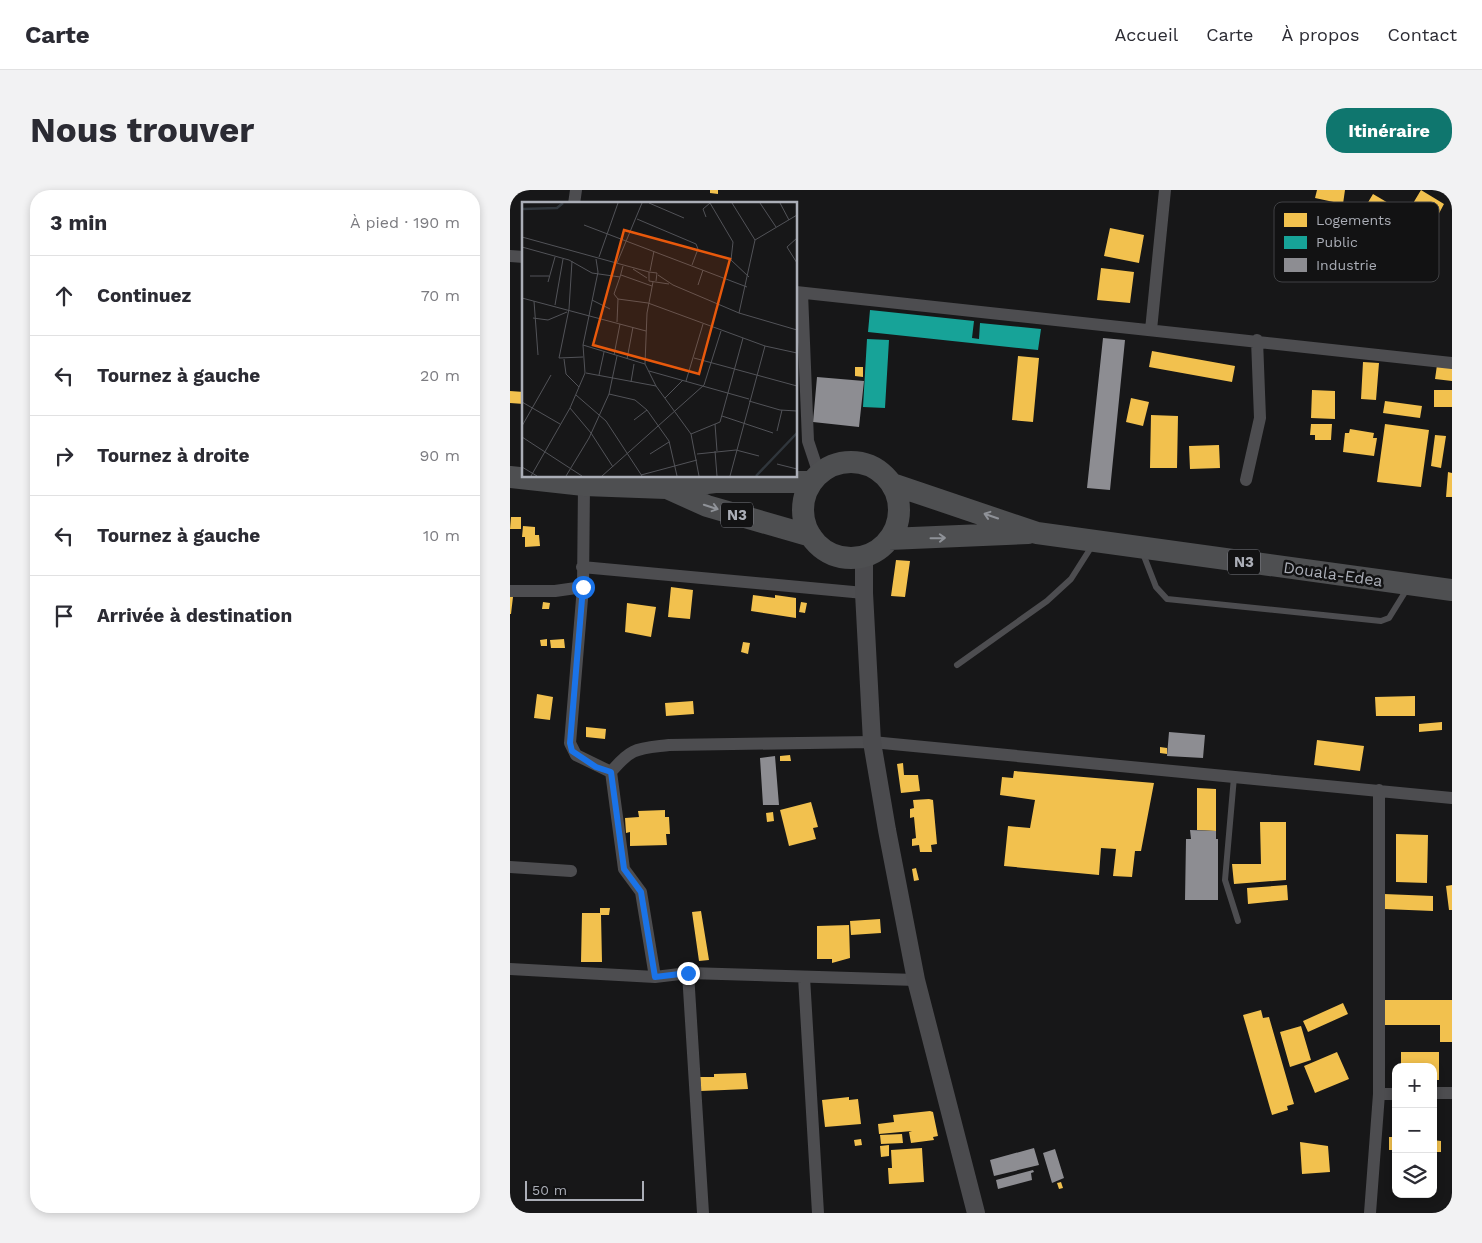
<!DOCTYPE html>
<html lang="fr">
<head>
<meta charset="utf-8">
<style>
  :root { --surface:#fff; --page:#f2f2f3; --text:#2b2b33; --muted:#7c7c81; --line:#e1e1e2; --accent:#0f766e }
  body { margin:0; font-family:"Work Sans",sans-serif; background:var(--page); color:var(--text) }
  .controls { position:absolute; right:15px; bottom:15px; display:grid; overflow:hidden; border-radius:10px; box-shadow:0 2px 8px #0003 }
  .controls button { width:45px; height:45px; display:grid; place-items:center; padding:0; border:0; border-bottom:1px solid var(--line); background:var(--surface); color:var(--text); font:25px sans-serif }
  .scale { position:absolute; left:15px; bottom:12px; width:119px; box-sizing:border-box; padding-left:5px; border:2px solid #abaeb7; border-top:0; font-size:14px; line-height:18px; white-space:nowrap; color:#abaeb7; -webkit-text-stroke:4px #121213; paint-order:stroke }
  .stop { position:absolute; width:15px; height:15px; margin:-11px; border:4px solid #1a73e8; border-radius:50%; background:#fff }
  .stop.end { background:#1a73e8; border-color:#fff; box-shadow:0 1px 5px #0008 }
  .list { margin:0; padding:0; list-style:none }
  h2 { display:flex; justify-content:space-between; align-items:center; height:65px; margin:0; padding:0 20px; font-size:21px }
  h2 small { font-size:16px; font-weight:400; color:var(--muted) }
  .list li { display:grid; grid-template-columns:32px 1fr auto; gap:15px; align-items:center; box-sizing:border-box; height:80px; padding:0 20px; border-top:1px solid var(--line) }
  .list b { display:block; font-size:19px; white-space:nowrap }
  .list em { font-size:16px; font-style:normal; color:var(--muted) }
  .icon { flex:none; width:28px; height:28px; fill:none; stroke:currentColor; stroke-width:2; stroke-linecap:round; stroke-linejoin:round }
  .map { position:relative; flex:none; width:942px; height:1023px; overflow:hidden; border-radius:20px }
  header { display:flex; align-items:center; gap:30px; box-sizing:border-box; height:70px; padding:0 25px; background:var(--surface); border-bottom:1px solid var(--line) }
  header strong { font-size:24px }
  nav { display:flex; gap:28px; margin-inline-start:auto; font-size:18px }
  .intro { display:flex; align-items:center; justify-content:space-between; box-sizing:border-box; height:120px; padding:0 30px }
  h1 { margin:0; font-size:35px }
  .button { padding:12px 22px; border-radius:20px; background:var(--accent); color:#fff; font-size:18px; font-weight:700 }
  main { display:flex; gap:30px; padding:0 30px }
  aside { flex:1; background:var(--surface); border-radius:20px; box-shadow:0 2px 8px #0003 }
  .map>svg:first-child { display:block }
  .homes { fill:#f2c14e }
  .public { fill:#17a398 }
  .industry { fill:#8d8d92 }
  .lines { fill:none; stroke-linecap:round; stroke-linejoin:round }
  .lane { stroke:#4d4d50; stroke-width:6 }
  .street { stroke:#4d4d50; stroke-width:12 }
  .secondary { stroke:#4b4b4e; stroke-width:18 }
  .highway { stroke:#4e4f51; stroke-width:22 }
  .oneway { stroke:#8f9298 }
  .route { stroke:#1a73e8; stroke-width:6 }
  .labels { text-anchor:middle; dominant-baseline:central; stroke-width:5; stroke-linejoin:round; paint-order:stroke }
  .shield { fill:#121213; stroke:#7d7f86; stroke-width:1 }
  .shield-label { font-size:15px; font-weight:bold; fill:#abaeb7 }
  .street-label { font-size:16px; fill:#abaeb7; stroke:#121213 }
  .inset-river { fill:none; stroke:#30363c; stroke-width:2.5 }
  .inset-road { fill:none; stroke:#525358; stroke-width:1 }
  .view { fill:#e8590c; fill-opacity:0.15; stroke:#e8590c; stroke-width:2.5 }
  .inset-edge { fill:none; stroke:#abaeb7; stroke-width:2.5 }
  .key { fill:#121213; stroke:#404144; stroke-width:1 }
  .key-label { font-size:14px; fill:#abaeb7 }
</style>
</head>
<body>
<header>
<strong>Carte</strong>
<nav><a>Accueil</a><a>Carte</a><a>À propos</a><a>Contact</a></nav>
</header>
<div class="intro"><h1>Nous trouver</h1><a class="button">Itinéraire</a></div>
<main>
<aside>
<h2>3 min<small>À pied · 190 m</small></h2>
<ul class="list">
<li><svg class="icon" aria-label="ahead" viewBox="0 0 24 24"><path d="M12 20V5M6 11l6-6 6 6"/></svg><div><b>Continuez</b></div><em>70 m</em></li>
<li><svg class="icon" aria-label="left" viewBox="0 0 24 24"><path d="M17 20v-9H6M10 6l-5 5 5 5"/></svg><div><b>Tournez à gauche</b></div><em>20 m</em></li>
<li><svg class="icon" aria-label="right" viewBox="0 0 24 24"><path d="M7 20v-9h11M14 6l5 5-5 5"/></svg><div><b>Tournez à droite</b></div><em>90 m</em></li>
<li><svg class="icon" aria-label="left" viewBox="0 0 24 24"><path d="M17 20v-9H6M10 6l-5 5 5 5"/></svg><div><b>Tournez à gauche</b></div><em>10 m</em></li>
<li><svg class="icon" aria-label="arrive" viewBox="0 0 24 24"><path d="M6 21V4h12l-3 4 3 4H6"/></svg><div><b>Arrivée à destination</b></div></li>
</ul>
</aside>
<div class="map">
<svg width="942" height="1023" viewBox="0 0 942 1023">
  <rect width="100%" height="100%" fill="#171718"/>
  <path class="homes" d="M200 0H208V4L200 3Z
    M807 0H835L833 14 805 8Z
    M911 0 934 14 926 29 902 15Z
    M863 4 880 14 868 34 851 24Z
    M600 38 634 45 629 73 594 66Z
    M591 78 624 82 620 113 587 110Z
    M642 161 725 176 722 192 639 177Z
    M508 166 529 168 523 232 502 230Z
    M853 172 869 173 866 210 851 209Z
    M927 175 942 177V191L925 189Z
    M345 177H353V187L345 186Z
    M802 200 825 201V229L801 228Z
    M924 200H942V217H924Z
    M0 201 14 202V214L0 213Z
    M621 208 639 212 633 236 616 232Z
    M875 211 912 216 910 228 873 223Z
    M641 225 668 226 667 278H640Z
    M801 234H822L821 250H805V245H800Z
    M875 234 919 240 911 297 867 292Z
    M840 239 864 243 863 248H867L864 266 833 262 835 243H839Z
    M925 245 936 246 931 278 921 276Z
    M709 255 710 278 680 279 679 256Z
    M938 282 942 283V307H936Z
    M1 327H11V339H0Z
    M13 336 25 337V345H29L30 356 15 357V347H12Z
    M386 370 400 371 395 407 381 406Z
    M161 397 183 400 180 429 158 427Z
    M243 405 265 408V405L286 408V428L241 421Z
    M0 407H3L1 424H0Z
    M33 412 40 413 39 419H32Z
    M291 412 297 413 295 423 289 422Z
    M117 413 146 417 141 447 115 442Z
    M37 449V456H31L30 450Z
    M54 449 55 458H41L40 450Z
    M233 452 240 453 238 464 231 462Z
    M27 504 43 507 40 530 24 528Z
    M905 506V526H866L865 507Z
    M183 511 184 524 156 526 155 513Z
    M932 532V540L909 542V534Z
    M76 537 96 539 95 549 76 547Z
    M807 550 854 556 850 581 804 575Z
    M650 557 657 558V564L650 563Z
    M280 565 281 571H270V566Z
    M393 573 394 585H408L410 601 391 603 387 574Z
    M504 581 644 593 631 661H625L622 687 603 686 606 659 591 658 589 685 494 676 498 636 520 638 525 610 490 605 492 587 503 588Z
    M687 598 706 599V641L687 640Z
    M419 609 423 610 427 654 421 655 422 662H410L409 655 402 656V649L406 648 404 627 400 628V619L404 618 403 610Z
    M301 612 308 637 303 638 306 649 279 656 270 620Z
    M155 620V627H159L160 644H156L157 655 120 656V642L116 643 115 628 129 627 128 621Z
    M263 622 264 631 257 632 256 623Z
    M750 632H776V690L724 694 722 674H751Z
    M886 644 918 645 917 693 886 692Z
    M406 678 409 690 404 691 402 679Z
    M777 695 778 710 738 714 737 698Z
    M942 695V720H939L936 696Z
    M874 704 923 706V721L874 719Z
    M90 718H100L99 725H91L92 772H71L72 723H90Z
    M191 721 199 770 189 771 182 722Z
    M370 729 371 743 341 745 340 731Z
    M339 735 340 768 322 773V769H307V736Z
    M871 810H942V852H930V835H870Z
    M833 813 838 824 798 842 793 831Z
    M751 820 753 828 759 827 784 914 777 916 778 920 762 925 733 825Z
    M791 836 801 870 780 877 770 842Z
    M827 862 839 889 805 903 794 876Z
    M891 862H929V890H923V877H891Z
    M236 883 238 899 191 901 190 887H204V884Z
    M339 907V910L348 909 351 934 315 937 312 910Z
    M420 921 423 922 428 946 423 947 424 950 401 953 399 942 402 941 369 944 368 934 384 932 383 925Z
    M392 944 393 953 371 954 370 945Z
    M879 947H886V960H879Z
    M351 949 352 955 345 956 344 950Z
    M923 950 931 951V962H923Z
    M790 952 818 956 820 982 792 984Z
    M379 955V966L371 967 370 956Z
    M412 958 414 992 379 994 378 978H382L381 960Z
    M551 992 553 998 549 999 547 993Z"/>
  <path class="public" d="M360 120 464 131 462 148 469 149 470 133 531 139 528 160 358 142Z
    M357 149 379 150 375 218 353 217Z"/>
  <path class="industry" d="M593 148 615 150 600 300 577 298Z
    M307 187 354 191 349 237 303 232Z
    M659 542 695 545 693 568 657 566Z
    M265 566 269 615H253L250 568Z
    M680 640 706 641V649H708V710H675L676 649H681Z
    M524 958 529 975 484 986 480 970Z
    M545 959 554 988 542 993 533 963Z
    M523 980 524 982 521 983 522 990 488 999 486 990Z"/>
  <g class="lines">
    <path class="lane" d="M632 361 646 397 657 409 871 431 879 428 897 399
      M447 475 537 411 561 389 582 356
      M724 587 715 690 728 731"/>
    <path class="street" d="M64 14 66 0
      M0 66 14 67
      M286 102 942 173
      M292 103 298 251 309 284
      M641 140 655 0
      M736 290 750 228 747 150
      M72 377 354 403
      M73 397 60 553 66 565 101 582
      M0 401H45L73 397 74 295
      M0 677 61 681
      M0 779 145 787 178 783 406 790
      M178 783 193 1023
      M145 787 131 702 114 679 101 582C122 557 127 559 159 555L362 552 942 608
      M294 787 308 1023
      M923 903H942
      M869 904H886
      M860 1023 869 904V600"/>
    <path class="secondary" d="M354 366V403L362 552 377 640 406 790 466 1023"/>
    <path class="highway" d="M293 320a48 48 0 1 1 96 0a48 48 0 1 1-96 0Z
      M0 287 74 295 156 298 205 292H302
      M382 294 527 343 942 400
      M157 298 197 316 301 346
      M379 349 518 343"/>
  </g>
  <defs><path id="oneway-shaft" d="M-6 0H5M1.5-3L5.5 0L1.5 3" fill="none" stroke-width="1.6" stroke-linecap="round" stroke-linejoin="round" transform="scale(1.25)"/></defs>
  <g class="oneway">
    <use href="#oneway-shaft" transform="translate(201 317) rotate(18)"/>
    <use href="#oneway-shaft" transform="translate(481 326) rotate(-161)"/>
    <use href="#oneway-shaft" transform="translate(428 348) rotate(-1)"/>
  </g>
  <g class="lines">
    <path class="route" d="M73 397 60 553 62 561 86 577 101 582 114 679 131 702 145 787 178 783"/>
  </g>
  <g class="labels">
    <g class="shield">
      <rect x="211" y="312.5" width="32" height="25" rx="4"/>
      <rect x="718" y="359.5" width="32" height="25" rx="4"/>
    </g>
    <g class="shield-label">
      <text x="227" y="325">N3</text>
      <text x="734" y="372">N3</text>
    </g>
    <g class="street-label">
      <text transform="translate(823 384) rotate(8)">Douala-Edea</text>
    </g>
  </g>
  <g transform="translate(12 12)">
    <rect width="275" height="275" fill="#171718"/>
    <path class="inset-river" d="M0 7 35 6 41 1M234 274 275 231"/>
    <path class="inset-road" d="M127 1 162 16M188 1 211 40 209 58 227 75M210 1 233 38 217 111M238 1 254 25M258 1 267 18M184 15 181 7 188 1M115 17 174 42 176 47 170 63M62 23 225 85M0 35 127 70M275 36 265 45 275 61M233 38 275 13M0 45 47 58 70 71 98 75 101 64M77 55 96 1M50 59 47 107 37 156 61 155M95 61 120 1M111 67 125 76M128 69 132 49M99 73 130 84M136 73 151 83 217 111 275 128M8 74H27M134 79 135 71 127 70V79L147 82M26 80 33 55M131 80 125 111 123 162 134 184 169 232 177 274M176 83 181 68M0 96 124 129M96 97 126 101 243 144 275 151M70 98 88 107M12 99 16 153M33 103 41 57M11 116 26 118 45 110M95 120 96 97 92 92 98 75M61 143 123 162M92 153 98 122M172 156 275 184M42 157 44 172 57 185M105 157 111 125M127 169 227 197M64 171 134 184M77 173 82 150M164 179 181 122M109 180 112 162M87 192 113 198 125 208 147 239 155 274M54 193 84 219 120 274M143 196 161 178M227 199 258 208 275 209M0 200 38 222M48 206 69 231 91 265M200 214 251 231M112 218 125 208M193 222 195 249M0 224 29 173M255 229 260 208M169 232 198 220 221 136M0 235 60 274M193 249 195 274M128 252 147 240M175 252 214 248 237 254M255 262 275 267M0 265 15 274M119 273 175 258M9 274 48 206 63 171 61 143 76 70 74 57M44 274 67 236 87 192 95 154M80 274 182 183 199 129M208 274 243 144"/>
    <path class="view" d="M102 28 208 57 177 172 71 143Z"/>
    <rect width="275" height="275" class="inset-edge"/>
  </g>
  <rect x="764" y="12" width="165" height="80" rx="8" class="key"/>
  <rect x="774" y="23" width="23" height="14" fill="#f2c14e"/>
  <rect x="774" y="46" width="23" height="13" fill="#17a398"/>
  <rect x="774" y="68" width="23" height="14" fill="#8d8d92"/>
  <g class="key-label">
    <text x="806" y="35">Logements</text>
    <text x="806" y="57">Public</text>
    <text x="806" y="80">Industrie</text>
  </g>
</svg>
<div class="controls">
<button>+</button>
<button>−</button>
<button><svg class="icon" aria-label="layers" viewBox="0 0 24 24"><path d="M12 4l9 5-9 5-9-5zM3 14l9 5 9-5"/></svg></button>
</div>
<div class="scale">50 m</div>
<div class="stop" style="left:73px;top:397px"></div>
<div class="stop end" style="left:178px;top:783px"></div>
</div>
</main>
</body>
</html>
